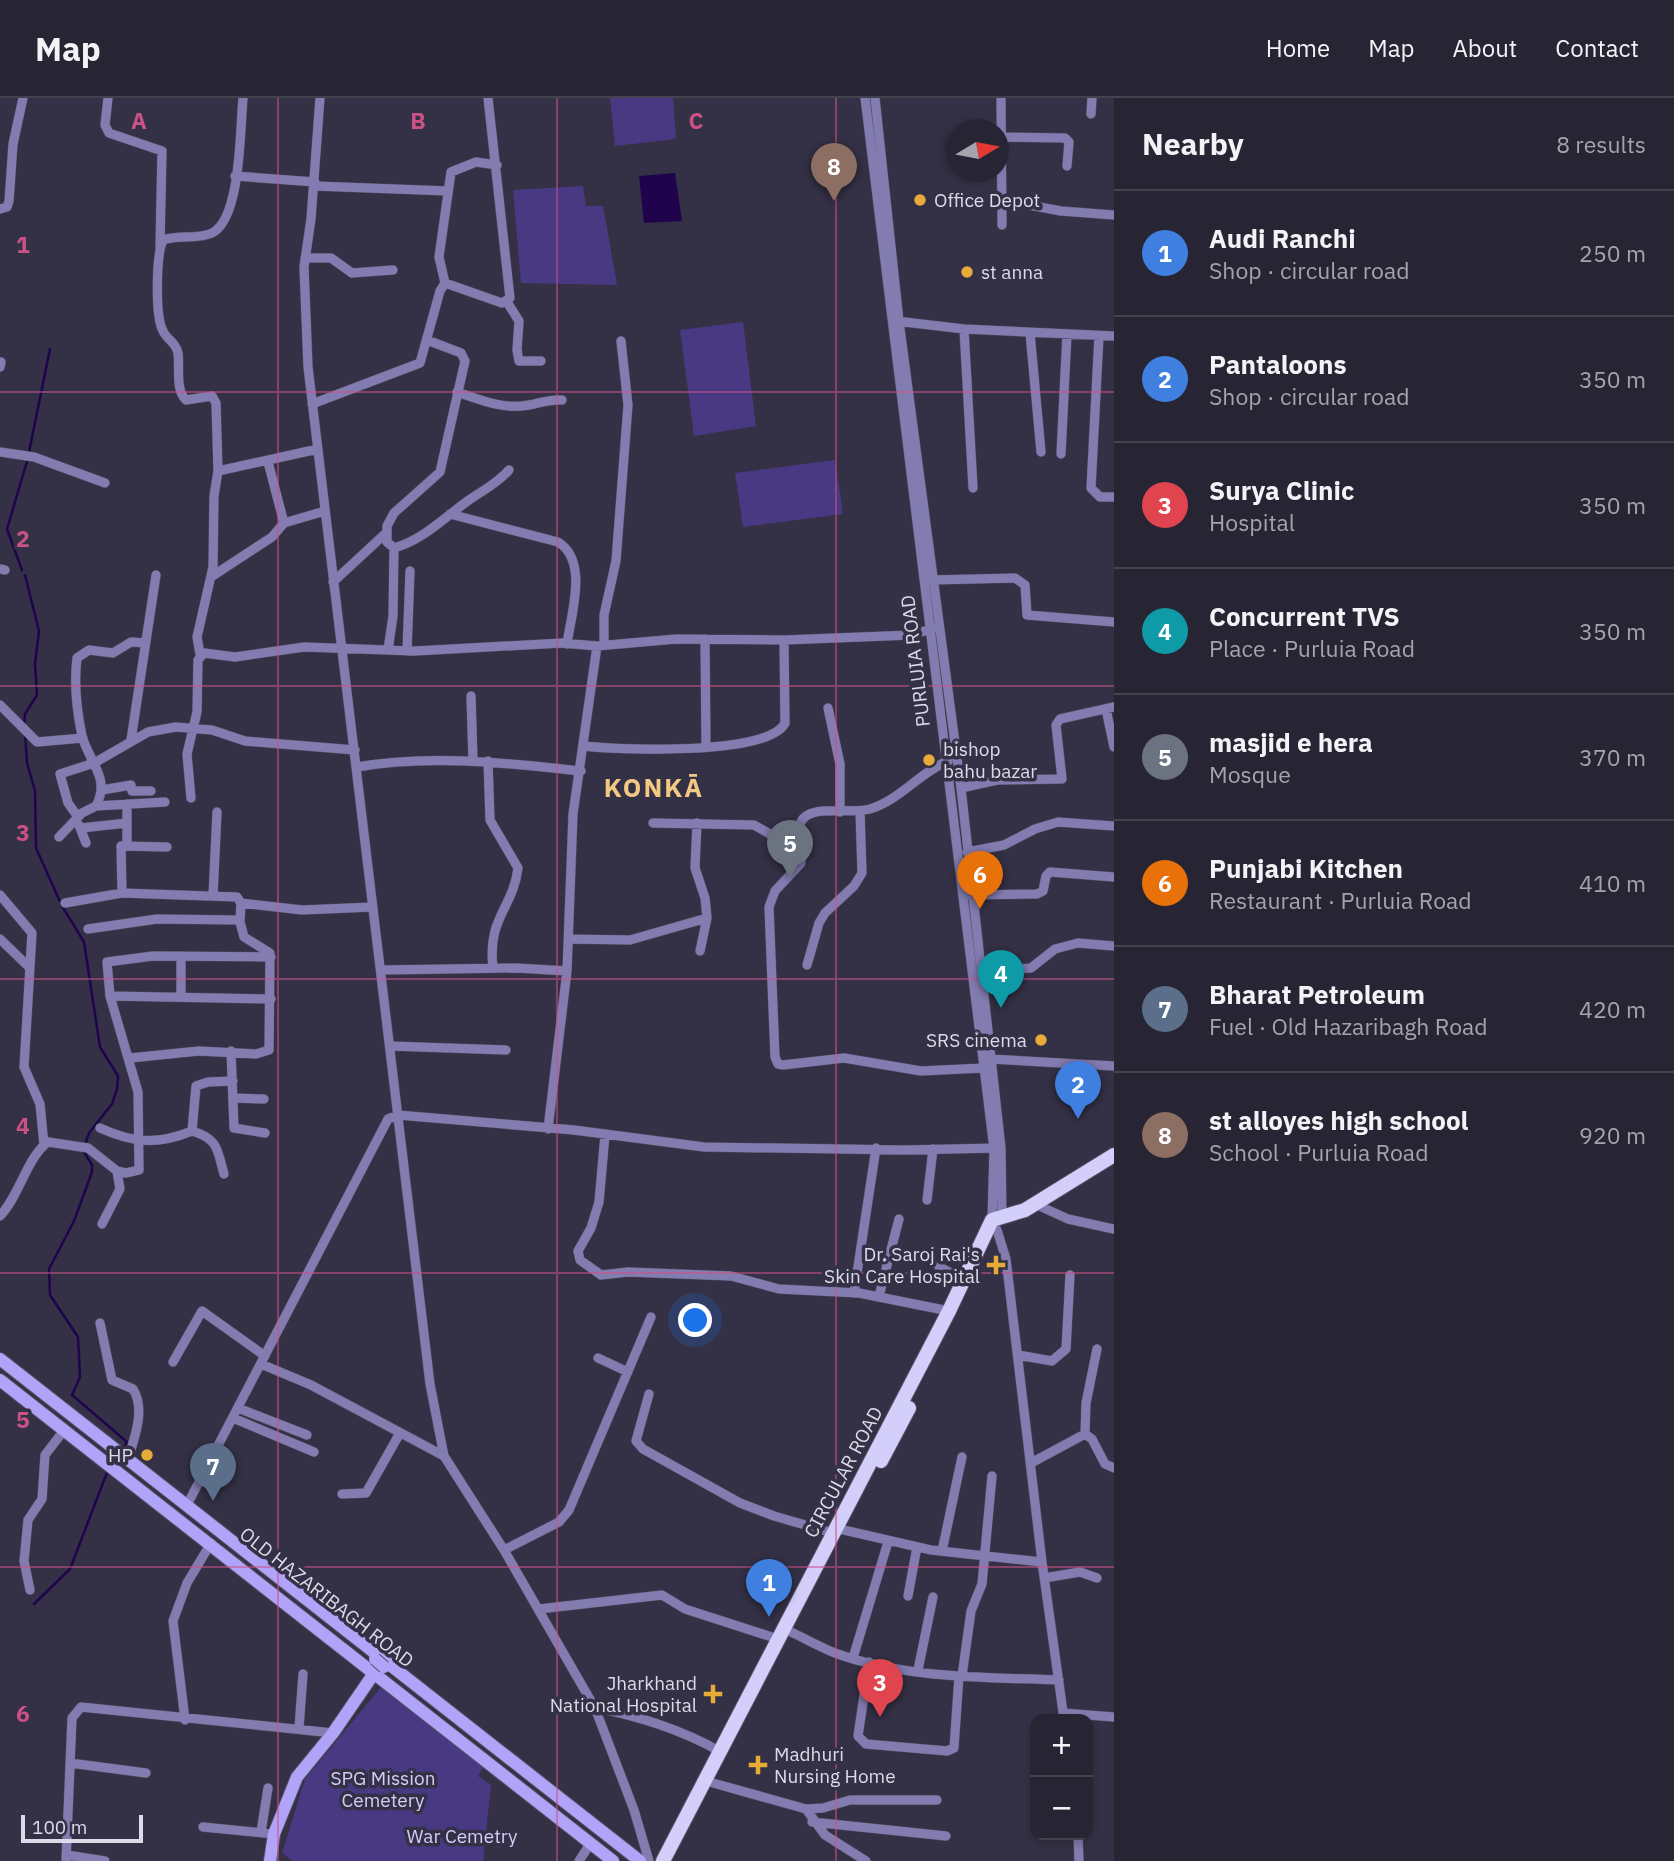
<!DOCTYPE html>
<html lang="en">
<head>
<meta charset="utf-8">
<style>
  :root { --surface:#272534; --page:#2f2d3c; --text:#f1f3f6; --muted:#a4a5ac; --line:#43424f; --accent:#e7ac37 }
  body { margin:0; font-family:"IBM Plex Sans",sans-serif; background:var(--page); color:var(--text) }
  .controls { position:absolute; right:21px; bottom:21px; display:grid; overflow:hidden; border-radius:14px; box-shadow:0 4px 10px #0003 }
  .controls button { width:63px; height:63px; display:grid; place-items:center; padding:0; border:0; border-bottom:2px solid var(--line); background:var(--surface); color:var(--text); font:35px sans-serif }
  .compass { position:absolute; left:946px; top:21px; width:63px; height:63px; border-radius:50%; background:var(--surface); box-shadow:0 4px 10px #0003; rotate:80deg }
  .scale { position:absolute; left:21px; bottom:18px; width:122px; box-sizing:border-box; padding-left:7px; border:4px solid #dcdbe9; border-top:0; font-size:19px; line-height:24px; white-space:nowrap; color:#dcdbe9; -webkit-text-stroke:5px #343146; paint-order:stroke }
  .you { position:absolute; left:696px; top:1223px; width:24px; height:24px; margin:-18px; border:5px solid #fff; border-radius:50%; background:#1a73e8; box-shadow:0 0 0 10px #1a73e833 }
  .badge { display:grid; place-items:center; width:46px; height:46px; border-radius:50%; background:var(--accent); color:#fff; font-size:23px; font-weight:700 }
  .pin { position:absolute; translate:-50% -58px; filter:drop-shadow(0 2px 4px #0008) }
  .pin::after { content:''; position:absolute; top:37px; width:24px; height:21px; background:inherit; clip-path:polygon(0 0,100% 0,50% 100%) }
  .list { margin:0; padding:0; list-style:none }
  h2 { display:flex; justify-content:space-between; align-items:center; height:91px; margin:0; padding:0 28px; font-size:30px }
  h2 small { font-size:23px; font-weight:400; color:var(--muted) }
  .list li { display:grid; grid-template-columns:46px 1fr auto; gap:21px; align-items:center; box-sizing:border-box; height:126px; padding:0 28px; border-top:2px solid var(--line) }
  .list b { display:block; font-size:26px; white-space:nowrap }
  .list p { margin:0; font-size:23px; white-space:nowrap; color:var(--muted) }
  .list em { font-size:23px; font-style:normal; color:var(--muted) }
  .map { position:relative; flex:none; width:1114px; height:1763px; overflow:hidden }
  header { display:flex; align-items:center; gap:42px; box-sizing:border-box; height:98px; padding:0 35px; background:var(--surface); border-bottom:2px solid var(--line) }
  header strong { font-size:33px }
  nav { display:flex; gap:38px; margin-inline-start:auto; font-size:24px }
  main { display:flex }
  aside { flex:1; background:var(--surface) }
  .map>svg:first-child { display:block }
  .green { fill:#493982 }
  .water { fill:#1f044d }
  .lines { fill:none; stroke-linecap:round; stroke-linejoin:round }
  .stream { stroke:#1f044d; stroke-width:2.5 }
  .street-casing { stroke:#525063; stroke-width:10 }
  .secondary-casing { stroke:#525063; stroke-width:14 }
  .primary-casing { stroke:#525063; stroke-width:16 }
  .street { stroke:#837cb1; stroke-width:9 }
  .secondary { stroke:#b0a4f9; stroke-width:12 }
  .primary { stroke:#d3cefa; stroke-width:14 }
  .secondary-bridge-casing { stroke:#525063; stroke-width:14; stroke-linecap:butt }
  .secondary-bridge { stroke:#b0a4f9; stroke-width:12 }
  .grid { fill:none; stroke:#ca5286; stroke-width:2; stroke-opacity:0.55 }
  .poi-dot { fill:#e7ac37; stroke:#343146; stroke-width:2.5 }
  .labels { text-anchor:middle; dominant-baseline:central; stroke-width:7; stroke-linejoin:round; paint-order:stroke }
  .poi-label { font-size:19px; fill:#dcdbe9; stroke:#343146; text-anchor:start }
  .street-label { font-size:19px; fill:#dcdbe9; stroke:#343146 }
  .park-label { font-size:19px; fill:#d3cef9; stroke:#343146 }
  .district-label { font-size:26px; font-weight:bold; letter-spacing:2px; fill:#f2c882; stroke:#343146 }
  .grid-label { font-size:23px; text-anchor:middle; font-weight:bold; fill:#ca5286; stroke:#343146; stroke-width:7; stroke-linejoin:round; paint-order:stroke }
</style>
</head>
<body>
<header>
<strong>Map</strong>
<nav><a>Home</a><a>Map</a><a>About</a><a>Contact</a></nav>
</header>
<main>
<div class="map">
<svg width="1114" height="1763" viewBox="0 0 1114 1763">
  <rect width="100%" height="100%" fill="#343146"/>
  <path class="green" d="M610 0H673L676 41 615 48Z
    M583 88 586 108H603L617 187 521 185 513 92Z
    M743 224 756 328 694 338 680 232Z
    M835 362 843 416 743 429 735 375Z
    M381 1589 483 1669 478 1678 491 1687 483 1763H293L282 1755 305 1681Z"/>
  <path class="water" d="M675 75 682 123 644 125 639 78Z"/>
  <g class="lines">
    <path class="stream" d="M29 354 50 251
      M22 472 7 431 28 360
      M24 629 25 616 37 597 35 566 39 533 25 477
      M25 635 27 665 35 693 36 750 62 808 84 844 100 949 118 978 117 991 112 1006 89 1035 86 1044
      M84 1054 92 1067V1074L74 1123 49 1171 50 1197 78 1239 80 1279 72 1297 127 1344 122 1353
      M34 1506 70 1471 108 1372"/>
    <defs>
      <path id="street" d="M108 0 105 27 109 35 162 53 160 148
        M320 0 311 121 304 169 308 269 430 1286 444 1358 504 1452 595 1610 634 1712 649 1763
        M865 0 994 1051 992 1122
        M875 0 899 223 961 690 1001 1050 1002 1120
        M1001 0 1002 127
        M1091 16 1092 0
        M1002 39 1065 40 1069 44 1067 68
        M235 78 315 84
        M315 88 448 93
        M1002 102 1061 113 1114 117
        M0 111 7 109 9 103 13 46 23 0
        M305 160H331L352 175 393 172
        M445 185 439 159 451 74 476 64 497 67
        M507 204 519 223 517 252 519 263H541
        M896 223 964 231 1114 238
        M964 231 973 390
        M1030 235 1041 354
        M1099 238 1091 390 1100 399H1114
        M427 242 461 255 465 263 440 374 394 415 387 428V444L394 450C423 442 445 419 469 402 483 392 497 386 509 372
        M0 269 1 264
        M457 294C480 302 504 312 529 307 541 305 548 301 562 302
        M312 306 420 265 440 193 445 185 502 205 510 200 488 0
        M0 354 34 359 105 385
        M1061 356 1067 236
        M218 373 318 351
        M450 416 558 444C589 463 571 516 567 546
        M284 425 325 413
        M0 471 5 472
        M211 479 272 439 284 425 268 364
        M932 482 1015 480 1025 487 1027 517 1114 524
        M333 484 386 435
        M705 541 706 649
        M604 546V517L616 463 628 307 621 243
        M388 552 393 518 394 450
        M407 553 410 473
        M200 556 197 539 213 469 214 398 218 373 216 305 212 298 186 302C175 292 180 269 178 255 176 244 167 242 163 233 155 219 156 157 163 142 178 136 197 142 212 135 241 121 240 31 243 0
        M471 598 473 663
        M0 607 37 644 83 640
        M828 610 840 666V714
        M1106 611 1114 649
        M131 642 156 477
        M584 648C618 652 769 658 785 625L784 542
        M488 663 490 722 518 770C513 811 487 819 493 870
        M948 663C920 674 900 702 870 711 852 716 822 708 806 718 792 728 802 751 801 765L775 793 769 809 775 959 778 966 783 967 844 960 921 973 984 970
        M96 664 148 634 176 629 212 632 245 643 355 652
        M357 669C431 656 507 665 581 673
        M961 690 997 682 1062 681 1056 627 1060 621 1114 609
        M102 692 131 687 132 693H151
        M191 700 187 656 197 614 198 562 204 555 235 559 304 549 415 553 562 545 597 548 676 541 784 542 912 537 934 530
        M96 708 165 704
        M78 719 68 705 60 676 91 666V663
        M653 725 754 727 800 753
        M697 725 695 770 705 800 707 820 700 853
        M79 727 86 745
        M81 730 127 725
        M59 739 82 715 96 708C111 680 89 664 82 638 77 614 74 584 77 560L89 552 113 555 131 544 146 545
        M127 747V706
        M967 754 1004 747 1035 731 1058 724 1114 728
        M122 795 121 748 167 749
        M0 797 32 835 24 969 40 1006 44 1047
        M966 797 1037 796 1043 793 1046 778 1050 774 1114 779
        M213 798 217 714
        M65 805 122 795 237 799 241 805 240 824
        M241 805 302 812 373 809
        M88 831 157 821 237 822 240 824 244 839 270 855 269 952 256 956 199 953 130 960
        M0 841 30 870
        M569 841 630 842 707 820
        M181 858V899
        M807 867 819 825 825 815 854 788 862 775 860 713
        M381 872 517 870 567 873 573 716 597 548
        M981 873 1031 870 1055 851 1078 845 1114 848
        M110 898 271 901
        M390 948 506 952
        M231 953 234 1030 265 1035
        M990 961 1114 968
        M233 1000 264 1001
        M100 1030C133 1045 158 1047 192 1033L196 988 208 984 233 983
        M548 1031 567 873
        M192 1033C219 1041 217 1052 224 1076
        M605 1037 599 1104 591 1130 578 1153 580 1162 601 1177 628 1174 731 1178 779 1191 859 1195 949 1213
        M927 1102 933 1051
        M1035 1106 1068 1121 1114 1131
        M0 1118C20 1097 27 1059 48 1044L88 1050 117 1073 126 1075 139 1072 138 994 110 898 107 864 153 858 271 859
        M102 1126 120 1091 117 1073
        M997 1132 1006 1161 1042 1464
        M939 1169 964 1181
        M854 1195 876 1050
        M879 1198 899 1121
        M100 1225 112 1282 133 1291C146 1312 134 1340 128 1362
        M1018 1257 1052 1263 1066 1251 1070 1177
        M598 1260 628 1274
        M173 1264 202 1213 265 1258
        M261 1266 311 1287 444 1358
        M649 1296 636 1343 643 1351 740 1405 774 1418 833 1435
        M238 1310 307 1337
        M233 1320 314 1354
        M1085 1336 1086 1305 1097 1251
        M1031 1365 1085 1336 1092 1341 1105 1366 1114 1370
        M342 1396 366 1395 400 1335
        M187 1407 388 1021 398 1017 574 1032 704 1049 905 1052 998 1050
        M835 1430 931 1452 1042 1464 1064 1621
        M504 1452 559 1424 569 1412 651 1219
        M942 1453 962 1359
        M1044 1480 1080 1474 1097 1480
        M30 1492 24 1463 28 1422 42 1401 45 1357 65 1331
        M908 1498 917 1449
        M539 1511 662 1497 685 1511 778 1541
        M791 1534C806 1541 820 1549 835 1555 906 1581 985 1579 1059 1582
        M853 1560 888 1444
        M869 1564 858 1638 866 1646 947 1653 954 1650 959 1578
        M918 1572 933 1499
        M962 1578 971 1513 982 1486 992 1378
        M595 1610C636 1617 682 1632 719 1653
        M1063 1615 1114 1619
        M185 1622 173 1523 187 1485 211 1445
        M299 1630 303 1576
        M70 1665 146 1675
        M713 1685 806 1711 823 1710 850 1702H937
        M806 1711 825 1737 866 1763
        M812 1724 946 1738
        M203 1729 274 1736
        M261 1734 268 1690
        M1078 1737 1079 1763
        M67 1757 105 1763
        M66 1763 72 1620 81 1609 333 1635
        M579 1763 590 1746"/>
      <path id="secondary" d="M0 1261 640 1763
        M0 1282 613 1763
        M270 1763 274 1736 297 1679 333 1635 379 1568"/>
      <path id="primary" d="M881 1363 909 1310
        M663 1763 949 1213 992 1122 1025 1112 1114 1057"/>
    </defs>
    <use href="#street" class="street-casing"/>
    <use href="#secondary" class="secondary-casing"/>
    <use href="#primary" class="primary-casing"/>
    <use href="#street" class="street"/>
    <use href="#secondary" class="secondary"/>
    <use href="#primary" class="primary"/>
    <defs>
      <path id="secondary-bridge" d="M375 1561 384 1569"/>
    </defs>
    <use href="#secondary-bridge" class="secondary-bridge-casing"/>
    <use href="#secondary-bridge" class="secondary-bridge"/>
  </g>
  <path class="grid" d="M278 0V1763M557 0V1763M836 0V1763M0 294H1114M0 588H1114M0 881H1114M0 1175H1114M0 1469H1114"/>
  <g class="poi-dot">
    <circle cx="920" cy="102" r="7"/>
    <circle cx="967" cy="174" r="7"/>
    <circle cx="929" cy="662" r="7"/>
    <circle cx="1041" cy="942" r="7"/>
    <path d="M992.5 1156.5h7v7h7v7h-7v7h-7v-7h-7v-7h7z"/>
    <circle cx="147" cy="1357" r="7"/>
    <path d="M709.5 1585.5h7v7h7v7h-7v7h-7v-7h-7v-7h7z"/>
    <path d="M754.5 1656.5h7v7h7v7h-7v7h-7v-7h-7v-7h7z"/>
  </g>
  <g class="labels">
    <g class="poi-label">
      <text x="934" y="102">Office Depot</text>
      <text x="981" y="174">st anna</text>
      <text x="943" y="651">bishop<tspan x="943" dy="22">bahu bazar</tspan></text>
      <text x="1027" y="942" text-anchor="end">SRS cinema</text>
      <text x="980" y="1156" text-anchor="end">Dr. Saroj Rai's<tspan x="980" dy="22">Skin Care Hospital</tspan></text>
      <text x="133" y="1357" text-anchor="end">HP</text>
      <text x="697" y="1585" text-anchor="end">Jharkhand<tspan x="697" dy="22">National Hospital</tspan></text>
      <text x="774" y="1656">Madhuri<tspan x="774" dy="22">Nursing Home</tspan></text>
    </g>
    <g class="street-label">
      <text transform="translate(915 563) rotate(-97)">PURLUIA ROAD</text>
      <text transform="translate(843 1374) rotate(-62)">CIRCULAR ROAD</text>
      <text transform="translate(327 1499) rotate(38)">OLD HAZARIBAGH ROAD</text>
    </g>
    <g class="park-label">
      <text x="383" y="1680">SPG Mission<tspan x="383" dy="22">Cemetery</tspan></text>
      <text x="462" y="1738">War Cemetry</text>
    </g>
    <g class="district-label">
      <text x="654" y="689">KONKĀ</text>
    </g>
  </g>
  <g class="grid-label">
    <text x="139" y="31">A</text>
    <text x="418" y="31">B</text>
    <text x="696" y="31">C</text>
    <text x="23" y="155">1</text>
    <text x="23" y="449">2</text>
    <text x="23" y="743">3</text>
    <text x="23" y="1036">4</text>
    <text x="23" y="1330">5</text>
    <text x="23" y="1624">6</text>
  </g>
</svg>
<div class="controls">
<button>+</button>
<button>−</button>
</div>
<svg class="compass" viewBox="-18 -18 36 36"><path d="M0-13l5 13h-10z" fill="#e53935"/><path d="M0 13l5-13h-10z" fill="#a4a5ac"/></svg>
<div class="scale">100 m</div>
<div class="you"></div>
<div class="pin badge" style="left:769px;top:1519px;background:#3f7fe0">1</div>
<div class="pin badge" style="left:1078px;top:1021px;background:#3f7fe0">2</div>
<div class="pin badge" style="left:880px;top:1619px;background:#e0444e">3</div>
<div class="pin badge" style="left:1001px;top:910px;background:#0f9aa8">4</div>
<div class="pin badge" style="left:790px;top:780px;background:#6b7280">5</div>
<div class="pin badge" style="left:980px;top:811px;background:#e8710a">6</div>
<div class="pin badge" style="left:213px;top:1403px;background:#5c6f8a">7</div>
<div class="pin badge" style="left:834px;top:103px;background:#8d6e63">8</div>
</div>
<aside>
<h2>Nearby<small>8 results</small></h2>
<ul class="list">
<li><span class="badge" style="background:#3f7fe0">1</span><div><b>Audi Ranchi</b><p>Shop · circular road</p></div><em>250 m</em></li>
<li><span class="badge" style="background:#3f7fe0">2</span><div><b>Pantaloons</b><p>Shop · circular road</p></div><em>350 m</em></li>
<li><span class="badge" style="background:#e0444e">3</span><div><b>Surya Clinic</b><p>Hospital</p></div><em>350 m</em></li>
<li><span class="badge" style="background:#0f9aa8">4</span><div><b>Concurrent TVS</b><p>Place · Purluia Road</p></div><em>350 m</em></li>
<li><span class="badge" style="background:#6b7280">5</span><div><b>masjid e hera</b><p>Mosque</p></div><em>370 m</em></li>
<li><span class="badge" style="background:#e8710a">6</span><div><b>Punjabi Kitchen</b><p>Restaurant · Purluia Road</p></div><em>410 m</em></li>
<li><span class="badge" style="background:#5c6f8a">7</span><div><b>Bharat Petroleum</b><p>Fuel · Old Hazaribagh Road</p></div><em>420 m</em></li>
<li><span class="badge" style="background:#8d6e63">8</span><div><b>st alloyes high school</b><p>School · Purluia Road</p></div><em>920 m</em></li>
</ul>
</aside>
</main>
</body>
</html>
